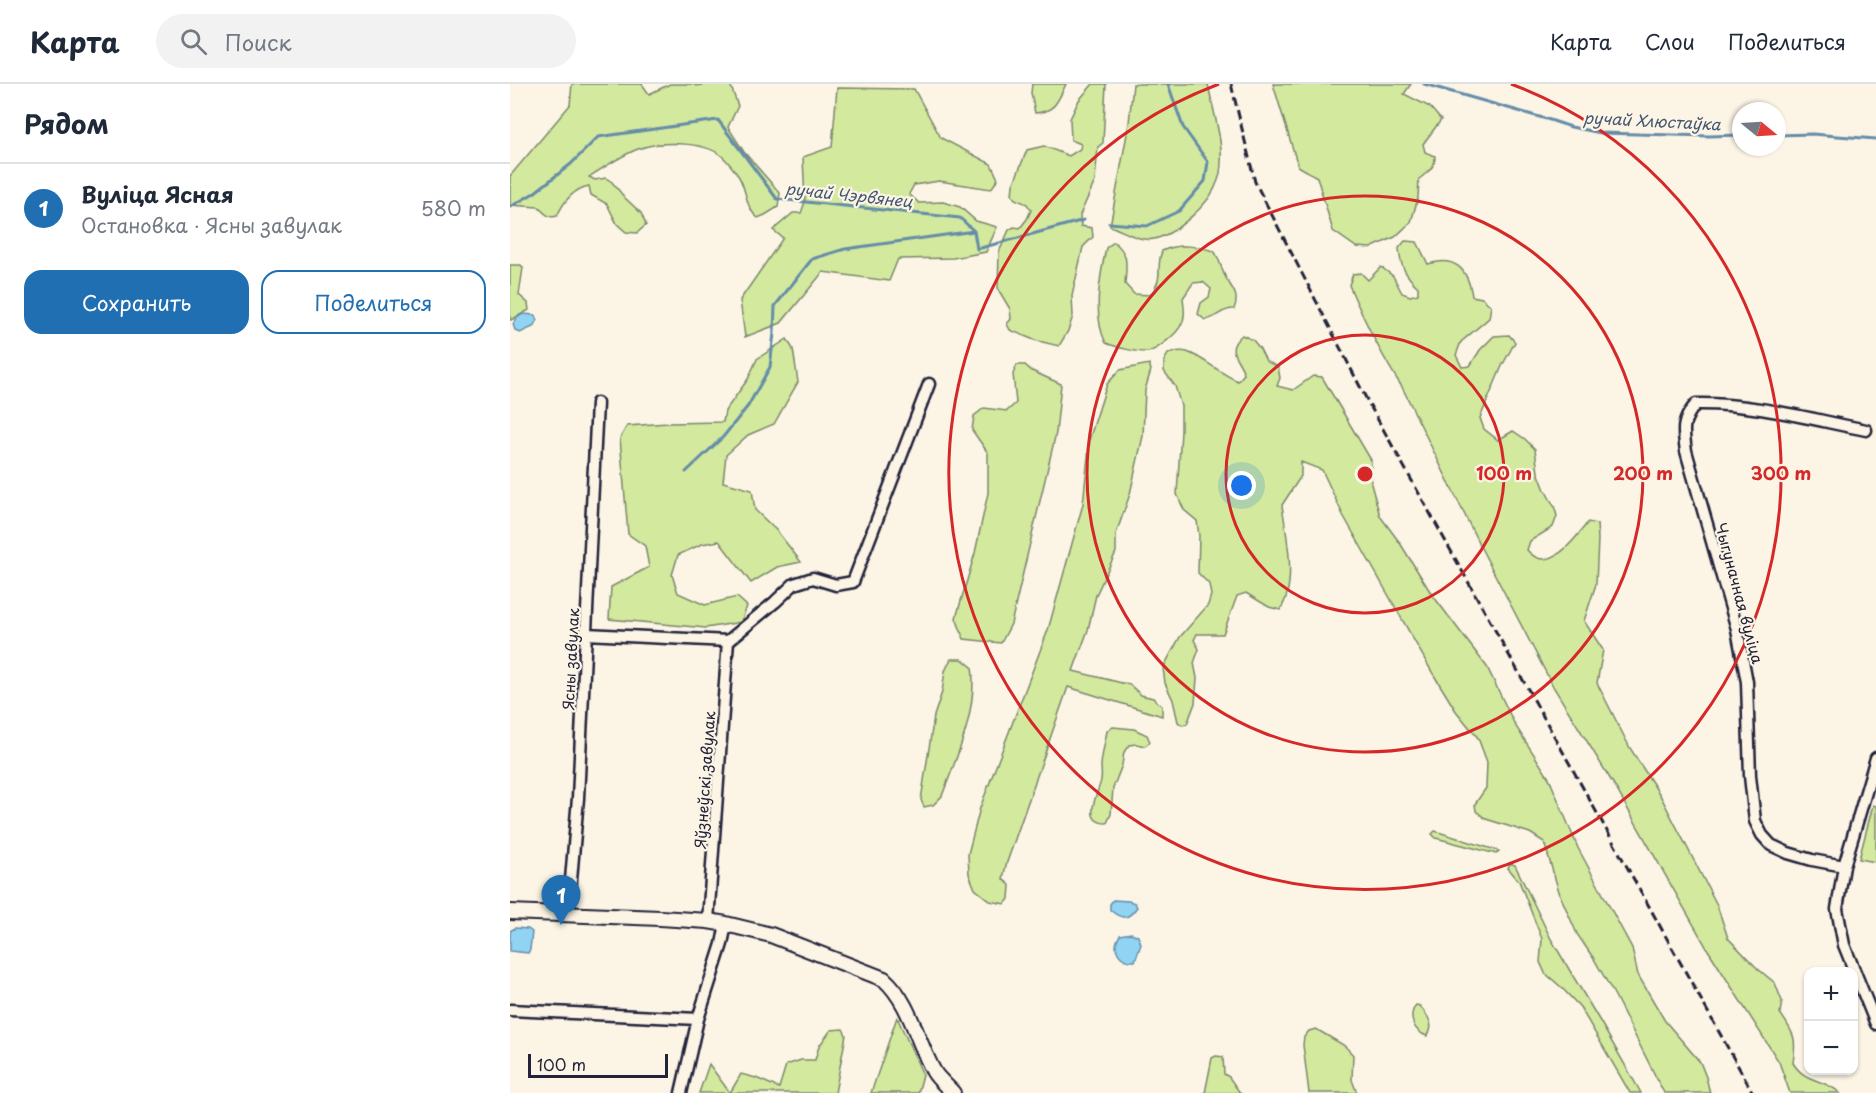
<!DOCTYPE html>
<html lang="ru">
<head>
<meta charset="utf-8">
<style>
  :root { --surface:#fff; --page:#f2f2f3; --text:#1f2937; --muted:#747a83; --line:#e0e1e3; --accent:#1f6fb2 }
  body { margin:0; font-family:"Playpen Sans",sans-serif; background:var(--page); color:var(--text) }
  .controls { position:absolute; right:18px; bottom:18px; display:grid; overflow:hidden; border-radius:12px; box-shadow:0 2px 4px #0004 }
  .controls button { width:54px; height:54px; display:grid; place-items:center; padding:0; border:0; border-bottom:2px solid var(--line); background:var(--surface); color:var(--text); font:30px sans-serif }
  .compass { position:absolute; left:1222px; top:18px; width:54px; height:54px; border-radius:50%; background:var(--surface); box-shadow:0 2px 4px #0004; rotate:108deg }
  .scale { position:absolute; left:18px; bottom:15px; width:140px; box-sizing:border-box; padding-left:6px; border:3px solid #22223b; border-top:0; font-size:16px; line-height:21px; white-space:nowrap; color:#22223b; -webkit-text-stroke:4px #fcf5e5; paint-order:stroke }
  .you { position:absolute; left:732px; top:402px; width:21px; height:21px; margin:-15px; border:4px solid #fff; border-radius:50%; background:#1a73e8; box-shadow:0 0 0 9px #1a73e833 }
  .badge { display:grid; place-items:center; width:39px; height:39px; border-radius:50%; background:var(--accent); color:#fff; font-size:20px; font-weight:700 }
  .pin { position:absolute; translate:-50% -50px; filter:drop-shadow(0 2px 3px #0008) }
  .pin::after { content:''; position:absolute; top:32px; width:21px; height:18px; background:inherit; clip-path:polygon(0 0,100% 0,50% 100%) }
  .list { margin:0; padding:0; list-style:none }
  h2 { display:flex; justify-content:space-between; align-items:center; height:78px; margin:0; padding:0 24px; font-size:26px }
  h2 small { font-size:20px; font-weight:400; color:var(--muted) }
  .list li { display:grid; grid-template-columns:39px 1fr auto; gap:18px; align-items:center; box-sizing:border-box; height:90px; padding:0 24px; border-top:2px solid var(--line) }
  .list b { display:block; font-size:22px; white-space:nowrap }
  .list p { margin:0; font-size:20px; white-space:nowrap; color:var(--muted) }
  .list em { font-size:20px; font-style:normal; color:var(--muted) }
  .actions { display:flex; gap:12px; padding:18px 24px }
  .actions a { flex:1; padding:14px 0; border:2px solid var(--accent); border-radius:18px; text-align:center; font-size:21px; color:var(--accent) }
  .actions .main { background:var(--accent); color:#fff }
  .icon { flex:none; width:33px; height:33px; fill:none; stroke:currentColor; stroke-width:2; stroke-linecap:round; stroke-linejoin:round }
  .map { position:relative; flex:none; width:1366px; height:1009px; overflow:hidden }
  header { display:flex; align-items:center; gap:36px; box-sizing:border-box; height:84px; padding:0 30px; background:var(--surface); border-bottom:2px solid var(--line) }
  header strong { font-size:28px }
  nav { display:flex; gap:33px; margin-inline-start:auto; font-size:21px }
  .search { width:420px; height:54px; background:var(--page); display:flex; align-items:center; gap:15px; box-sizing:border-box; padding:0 21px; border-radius:33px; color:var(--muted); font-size:22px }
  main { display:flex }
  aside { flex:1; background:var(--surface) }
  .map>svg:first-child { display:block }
  .green { fill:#d3e99d; stroke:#7a866c; stroke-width:1.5 }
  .water { fill:#91d3f2; stroke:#658ca9; stroke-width:1.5 }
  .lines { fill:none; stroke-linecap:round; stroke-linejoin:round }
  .stream { stroke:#658ca9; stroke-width:3 }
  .minor-casing { stroke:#22223b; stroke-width:15 }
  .tertiary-casing { stroke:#22223b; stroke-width:18 }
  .minor { stroke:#fcf5e5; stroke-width:10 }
  .tertiary { stroke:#fcf5e5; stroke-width:14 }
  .rail { stroke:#22223b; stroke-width:3; stroke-dasharray:9 4.5; stroke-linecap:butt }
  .ring { fill:none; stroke:#d62828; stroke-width:3 }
  .labels { text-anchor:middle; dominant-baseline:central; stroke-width:4.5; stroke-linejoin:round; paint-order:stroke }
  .street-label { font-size:15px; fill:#22223b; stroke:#fcf5e5 }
  .water-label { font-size:16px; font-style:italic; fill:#435772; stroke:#fcf5e5 }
  .centre { fill:#d62828; stroke:#fcf5e5; stroke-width:3 }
  .ring-label { font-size:18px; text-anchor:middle; font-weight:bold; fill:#d62828; stroke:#fcf5e5; stroke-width:4.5; stroke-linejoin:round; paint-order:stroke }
</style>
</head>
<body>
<header>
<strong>Карта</strong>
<div class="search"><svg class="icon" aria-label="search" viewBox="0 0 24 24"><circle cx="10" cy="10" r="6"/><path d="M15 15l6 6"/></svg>Поиск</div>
<nav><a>Карта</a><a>Слои</a><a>Поделиться</a></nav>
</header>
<main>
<aside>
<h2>Рядом<small></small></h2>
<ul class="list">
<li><span class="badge">1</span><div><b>Вуліца Ясная</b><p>Остановка · Ясны завулак</p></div><em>580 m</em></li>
</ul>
<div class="actions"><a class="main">Сохранить</a><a>Поделиться</a></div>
</aside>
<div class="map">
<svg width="1366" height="1009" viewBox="0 0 1366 1009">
  <rect width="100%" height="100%" fill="#fcf5e5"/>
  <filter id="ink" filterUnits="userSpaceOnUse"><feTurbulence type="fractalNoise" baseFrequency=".0167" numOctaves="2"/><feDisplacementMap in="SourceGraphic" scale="12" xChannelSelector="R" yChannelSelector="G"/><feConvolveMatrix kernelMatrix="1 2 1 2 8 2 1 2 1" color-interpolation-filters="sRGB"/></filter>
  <g filter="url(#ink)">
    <path class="green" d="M62 0H132L139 10 160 0H184L186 2 199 0H220L228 22 218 43 234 68 270 109 268 123 255 131 248 134C235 124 237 106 229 93 225 87 220 80 215 75 199 57 153 57 131 64 115 69 94 83 79 93L85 96 96 94 102 98 115 114 131 129 136 141 127 149 116 148 107 140 97 120 81 111 79 102C63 105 53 119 47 132 38 135 34 128 28 123L0 121V92L60 21Z
      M522 0H556C548 17 545 28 525 29L521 9Z
      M583 0H596L593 59 588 63 585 97 570 131 571 142 582 144 583 153 573 163 562 212 563 232 558 247 549 262 524 256 500 246 497 240 501 235 500 225 488 205 489 168 499 146 504 143 510 144 517 135 521 126 517 120 505 115 502 111 503 101 517 66 534 62 559 72 570 65 571 60 561 56 560 35 569 16Z
      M623 0H698C702 23 713 56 711 78 711 85 709 95 706 101 699 120 665 151 644 155 630 158 614 147 600 142L619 39Z
      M763 0H901L894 10 920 23 931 36 913 60 915 68 925 72C925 84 918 88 909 95L908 114 901 138 885 153 861 164 846 163 823 147 807 93 788 82Z
      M327 4 404 5 431 54 481 80 488 95 481 105 429 97 404 101 399 110 409 119 433 118 450 123 466 137 487 143 476 168 443 174 388 175 379 197 313 188 271 239 235 253 230 216 273 154 263 146 283 129H291L295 118 293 73 322 63Z
      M895 157 907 158 918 180C946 171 958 186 962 212L972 214 981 222 979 234 951 258 946 271 952 283 960 282 970 266 984 252 999 251 1005 258 992 282 970 334 974 345 988 356 1003 347 1015 355 1025 365 1028 388 1035 406 1044 422 1047 432 1043 443 1020 457 1017 466C1039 492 1065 455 1078 438L1087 440 1088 455 1086 500 1074 537 1093 566 1087 599 1120 664 1150 711 1207 821 1218 854 1248 885 1265 899 1272 917 1270 929C1284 950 1287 953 1283 979 1296 1000 1314 994 1330 1009H1280L1269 978 1198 866 1104 701 1044 604 971 464 892 303C871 271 854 236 839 201L843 190 851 189 858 196 871 183 883 192 892 209 900 212 908 210V203C895 191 890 181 889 164Z
      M604 158C620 170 616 182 615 200L624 210 640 211C655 193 645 185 652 167 669 159 687 162 704 167 710 175 711 185 716 194 722 205 730 211 724 225 710 225 708 234 695 236L688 230 691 219 699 213 701 205 693 198 683 199 673 214C674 223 676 233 671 241 667 250 647 266 638 268 628 269 606 263 596 259 582 233 590 192 596 164Z
      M0 181H11L13 184 9 211 18 219 19 226 1 236H0Z
      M732 251 743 256 750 265 756 277 768 283 770 294 767 302 783 306 803 292 812 293 861 376V400L870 432 890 459 921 509 977 583 1005 641 1039 694 1068 764 1122 864 1128 891 1155 937 1190 978 1196 993 1200 1009H1154L1105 912 1084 875 1067 850 1050 811 1034 758 1020 749 976 735 966 727 965 720 976 704 977 678 968 654 946 627 922 588 833 431 812 386 791 378V392L772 421C776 450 788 500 770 526L759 523 736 509 727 512 713 550H687L684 556 689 565 684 579 687 594 685 619 677 640 672 641 668 638 663 616 655 599 653 584 670 553 698 521 701 511 699 500 688 489 689 452 687 437 674 426 667 410 671 347V322L665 302 654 287V277L658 270C664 268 670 266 677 268 692 272 711 291 728 297L734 290C730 274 713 267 732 251Z
      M277 255 283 265 288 298 264 340 238 351 216 371 213 398 242 406 245 426 267 447 291 478 267 483 241 499 209 457 192 460 168 471 162 491 168 509 195 521 227 513 237 522 231 538 196 544 99 535 101 503 139 483 135 462 118 450 110 354 117 342 158 339 213 338 215 327 238 295 247 275Z
      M639 280 641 286 635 306 633 352 620 410 606 450V468L586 511 578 546 563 587 620 601 631 611 643 614 652 622V632L558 603 496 781 493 795 500 801 499 815 495 820 480 817 465 805 459 790 458 770 470 724 538 546 573 420 580 353 597 300 610 286Z
      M507 281H515L522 287 551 300 546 349 501 540 491 559 454 555 446 534 465 469 478 409V369L462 346 464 332 474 324 497 327 506 319 503 290Z
      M441 575H452L462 583C468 625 447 673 432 712L423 721 414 723 411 716 424 632 432 608 435 587Z
      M603 643 624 645 637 651 640 658 635 662 626 660 619 661 614 668 612 681 603 704 601 730 597 739C570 739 589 708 591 696 592 691 591 686 591 681 592 670 595 658 597 647Z
      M1363 721 1366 722V778L1349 775Z
      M925 747 989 767 986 770 926 754 922 750Z
      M1000 779 1005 781 1041 855 1091 939 1131 1009H1120L1070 923 1051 903 1035 889 1030 878 1032 855 1009 797 998 784Z
      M906 921 910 922C917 931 926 942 917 952 904 948 897 933 906 921Z
      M387 933 413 991 408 1009H361Z
      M333 945 336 951 325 1009H189L199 980 220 1009 231 990 246 994 269 1004 276 981 291 976H305L309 962 321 946Z
      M806 945 835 962 843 971 842 996 847 1009H799L793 961 794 953 799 947Z
      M706 972 713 973 714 990 719 993 730 1009H695L702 974Z"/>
    <path class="water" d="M13 230 25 231 27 237 23 243 10 249 5 246 3 240 7 234Z
      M603 816 619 817 625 819 627 823C618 836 612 836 600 826V820Z
      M5 844 18 845 22 848 20 866 18 869 0 867V847Z
      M621 849 628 852 631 860 625 877C609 878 601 864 610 851Z"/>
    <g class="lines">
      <path class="stream" d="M914 0 1040 36 1061 43 1091 49 1199 52 1231 51
        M1267 51 1302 50 1366 55
        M0 123 24 109 61 80 88 53 208 36 267 115 450 134 464 147 467 165 574 136
        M599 139 637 142 669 127 695 97 698 78 673 43 658 0
        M176 388 213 353 238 322 260 283 264 249 265 222 302 175 335 165 464 147"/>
      <defs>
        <path id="minor" d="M76 550 218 557 265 518 284 500 303 494 326 501 343 498 419 300
          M1366 674 1334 782 1327 825 1334 861 1366 940
          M1334 782 1302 776 1278 769 1261 761 1252 751 1245 737 1240 692 1237 598 1227 545 1176 367C1173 347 1171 337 1186 320 1243 319 1300 335 1356 346
          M58 831 68 714 87 319
          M198 837 218 557
          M0 926 188 935
          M171 1009 188 935 212 860 216 840"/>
        <path id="tertiary" d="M0 828 150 834 198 837 216 840 261 851 374 895C400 918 407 958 424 988 428 995 437 1002 443 1009"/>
      </defs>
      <use href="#minor" class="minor-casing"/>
      <use href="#tertiary" class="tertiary-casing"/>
      <use href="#minor" class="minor"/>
      <use href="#tertiary" class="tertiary"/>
      <path class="rail" d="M721 0 745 98 858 318 1243 1009"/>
    </g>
  </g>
  <g class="ring">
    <circle cx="855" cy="390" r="139"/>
    <circle cx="855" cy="390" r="278"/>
    <path d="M1001 0A416 416 0 1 1 709 0"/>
  </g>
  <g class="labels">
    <g class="street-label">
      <text transform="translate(1230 509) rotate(75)">Чыгуначная вуліца</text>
      <text transform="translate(60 575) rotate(-87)">Ясны завулак</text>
      <text transform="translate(194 696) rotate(-86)">Яўзнеўскі завулак</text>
    </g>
    <g class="water-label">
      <text transform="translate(1142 36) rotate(3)">ручай Хлюстаўка</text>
      <text transform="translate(339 110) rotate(6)">ручай Чэрвянец</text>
    </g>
  </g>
  <circle cx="855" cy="390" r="9" class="centre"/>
  <g class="ring-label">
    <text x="994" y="396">100 m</text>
    <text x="1133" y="396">200 m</text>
    <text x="1271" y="396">300 m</text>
  </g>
</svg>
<div class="controls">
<button>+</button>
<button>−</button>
</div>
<svg class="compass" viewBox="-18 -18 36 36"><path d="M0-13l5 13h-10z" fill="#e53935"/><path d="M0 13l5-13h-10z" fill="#747a83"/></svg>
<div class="scale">100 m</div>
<div class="you"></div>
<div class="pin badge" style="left:51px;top:841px">1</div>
</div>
</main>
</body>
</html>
